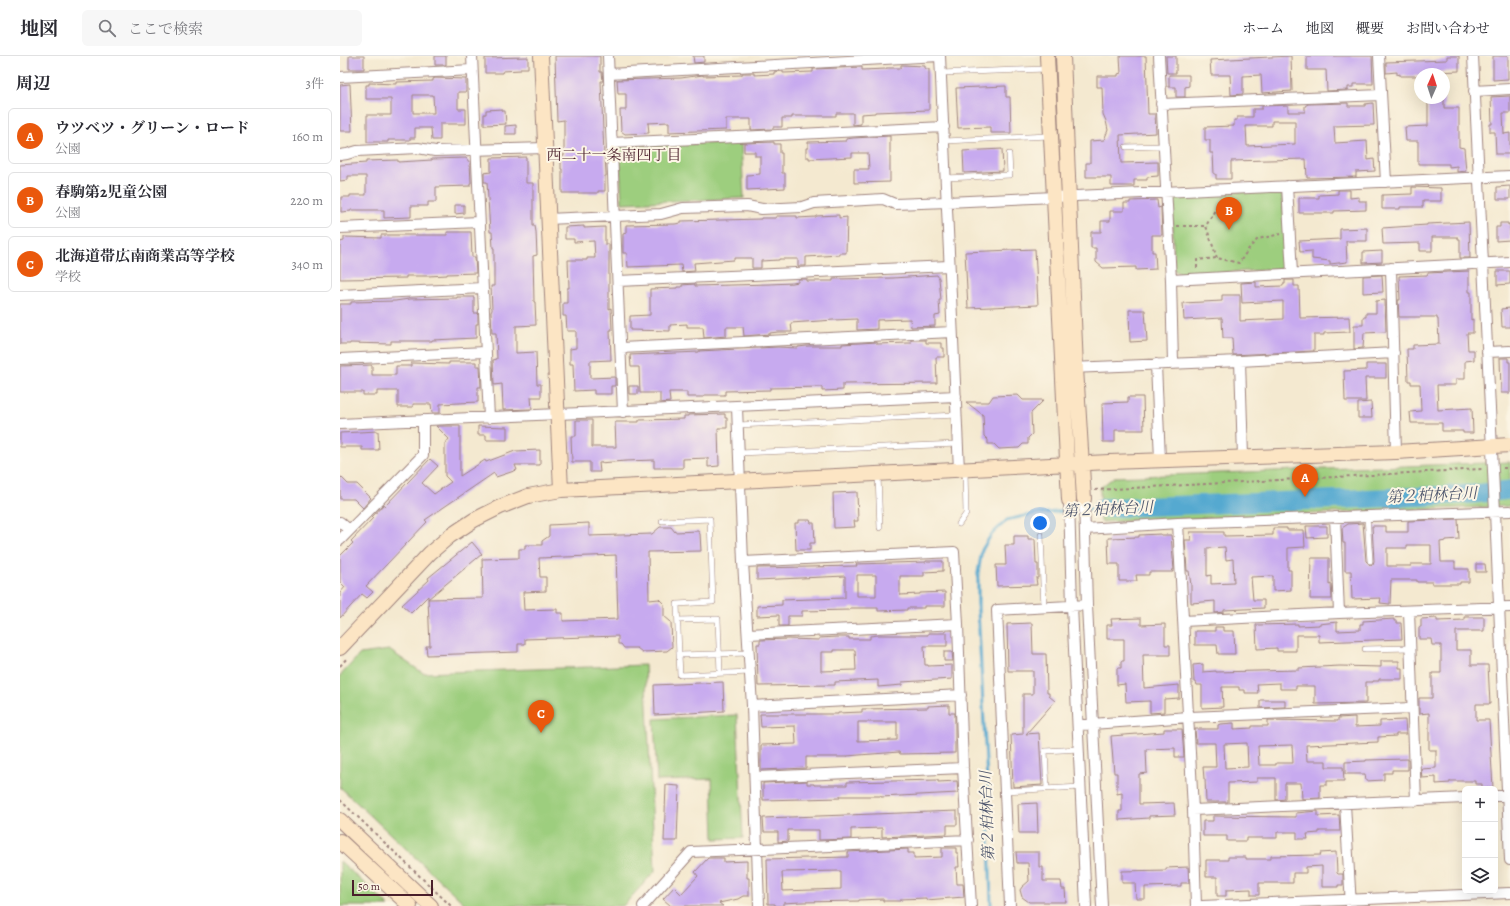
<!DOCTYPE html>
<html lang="ja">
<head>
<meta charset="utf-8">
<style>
  :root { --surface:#fff; --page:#f7f7f7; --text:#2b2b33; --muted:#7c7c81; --line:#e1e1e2; --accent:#ea580c }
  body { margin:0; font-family:Alegreya,"Noto Serif JP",serif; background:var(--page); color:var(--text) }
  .controls { position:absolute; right:12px; bottom:12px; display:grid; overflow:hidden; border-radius:6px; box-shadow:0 4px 16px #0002 }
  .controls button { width:36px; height:36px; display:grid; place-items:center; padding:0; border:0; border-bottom:1px solid var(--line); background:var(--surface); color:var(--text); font:20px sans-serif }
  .compass { position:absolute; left:1074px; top:12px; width:36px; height:36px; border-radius:50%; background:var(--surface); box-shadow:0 4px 16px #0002; rotate:3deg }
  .scale { position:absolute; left:12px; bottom:10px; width:81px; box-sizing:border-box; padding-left:4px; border:2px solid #4a1f2b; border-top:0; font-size:11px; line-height:14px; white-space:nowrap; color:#4a1f2b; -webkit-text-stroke:3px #fcf5e5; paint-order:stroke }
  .you { position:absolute; left:700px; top:467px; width:14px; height:14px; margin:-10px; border:3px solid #fff; border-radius:50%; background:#1a73e8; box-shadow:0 0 0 6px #1a73e833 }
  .badge { display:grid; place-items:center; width:26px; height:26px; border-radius:50%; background:var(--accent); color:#fff; font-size:13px; font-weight:700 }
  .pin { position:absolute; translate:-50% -33px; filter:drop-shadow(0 1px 2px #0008) }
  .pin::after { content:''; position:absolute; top:21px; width:14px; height:12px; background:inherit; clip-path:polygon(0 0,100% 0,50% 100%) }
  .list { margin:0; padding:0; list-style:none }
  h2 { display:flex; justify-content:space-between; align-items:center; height:52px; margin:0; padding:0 16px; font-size:17px }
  h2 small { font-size:13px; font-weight:400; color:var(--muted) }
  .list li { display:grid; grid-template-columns:26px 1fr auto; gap:12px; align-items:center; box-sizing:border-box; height:56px; margin:0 8px 8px; padding:0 8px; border:1px solid var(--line); border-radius:6px }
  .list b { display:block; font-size:15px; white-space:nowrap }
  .list p { margin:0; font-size:13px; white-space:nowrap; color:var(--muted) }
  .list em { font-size:13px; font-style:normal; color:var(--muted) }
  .icon { flex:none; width:22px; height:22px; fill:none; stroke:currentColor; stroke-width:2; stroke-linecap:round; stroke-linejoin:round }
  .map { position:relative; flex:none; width:1170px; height:850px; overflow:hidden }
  header { display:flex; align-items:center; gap:24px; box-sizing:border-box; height:56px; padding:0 20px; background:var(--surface); border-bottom:1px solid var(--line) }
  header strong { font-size:19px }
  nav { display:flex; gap:22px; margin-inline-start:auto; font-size:14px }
  .search { width:280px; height:36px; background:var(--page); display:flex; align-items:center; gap:10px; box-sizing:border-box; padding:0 14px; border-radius:6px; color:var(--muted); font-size:15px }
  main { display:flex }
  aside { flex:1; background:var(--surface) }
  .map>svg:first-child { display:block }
  .green { fill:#9dce7e; stroke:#747654 }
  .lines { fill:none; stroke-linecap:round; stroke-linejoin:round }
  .stream { stroke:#55a9d0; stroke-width:3 }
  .river { stroke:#55a9d0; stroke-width:19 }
  .building { fill:#c7aaef; fill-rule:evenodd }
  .lane-casing { stroke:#9f847e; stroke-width:6 }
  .street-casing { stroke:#9f847e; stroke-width:12 }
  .secondary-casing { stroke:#9f847e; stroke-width:16 }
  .path { stroke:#9f847e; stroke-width:2; stroke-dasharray:3 3; stroke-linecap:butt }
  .lane { stroke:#fff; stroke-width:5 }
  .street { stroke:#fff; stroke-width:10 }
  .secondary { stroke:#fce5c4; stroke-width:14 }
  .labels { text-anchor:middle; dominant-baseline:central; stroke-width:4; stroke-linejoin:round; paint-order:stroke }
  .neighbourhood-label { font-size:15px; fill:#4a1f2b; stroke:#fcf5e5 }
  .water-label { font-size:15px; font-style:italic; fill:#4e566d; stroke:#fcf5e5 }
</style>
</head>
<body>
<header>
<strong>地図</strong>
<div class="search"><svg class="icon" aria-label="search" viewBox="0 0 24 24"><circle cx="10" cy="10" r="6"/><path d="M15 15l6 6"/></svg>ここで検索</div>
<nav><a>ホーム</a><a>地図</a><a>概要</a><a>お問い合わせ</a></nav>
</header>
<main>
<aside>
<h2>周辺<small>3件</small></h2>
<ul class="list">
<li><span class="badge">A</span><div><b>ウツベツ・グリーン・ロード</b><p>公園</p></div><em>160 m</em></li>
<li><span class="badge">B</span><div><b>春駒第2児童公園</b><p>公園</p></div><em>220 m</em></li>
<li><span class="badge">C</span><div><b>北海道帯広南商業高等学校</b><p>学校</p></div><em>340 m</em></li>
</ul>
</aside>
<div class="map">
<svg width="1170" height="850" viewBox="0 0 1170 850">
  <rect width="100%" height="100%" fill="#fcf5e5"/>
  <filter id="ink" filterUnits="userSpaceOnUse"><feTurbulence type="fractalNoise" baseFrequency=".025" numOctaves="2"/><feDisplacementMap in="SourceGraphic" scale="8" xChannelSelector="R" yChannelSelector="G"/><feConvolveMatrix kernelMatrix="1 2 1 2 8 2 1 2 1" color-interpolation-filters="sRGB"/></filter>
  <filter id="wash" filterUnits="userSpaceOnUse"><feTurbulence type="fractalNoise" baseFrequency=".012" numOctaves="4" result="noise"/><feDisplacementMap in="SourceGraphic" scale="16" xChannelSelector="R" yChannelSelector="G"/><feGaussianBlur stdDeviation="0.9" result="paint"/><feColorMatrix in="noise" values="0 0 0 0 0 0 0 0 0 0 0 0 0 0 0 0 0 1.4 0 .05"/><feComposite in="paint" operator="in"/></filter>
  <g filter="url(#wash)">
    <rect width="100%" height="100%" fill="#f4e9d0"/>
    <path class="green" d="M401 86 404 142 282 147 279 91Z
      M938 134 942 139 948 208 941 213 841 219 834 214 832 141 835 139Z
      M1170 406V450L761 466 760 432 774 421Z
      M49 594 83 617 305 609 315 815 283 850H127L0 731V620L20 598Z
      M397 659 403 782 374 783 372 723 317 725 314 663Z
      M0 805 49 850H0Z"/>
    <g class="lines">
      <path class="stream" d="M651 850 648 744 638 554V517L642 494 651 479 667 464 693 458 762 452"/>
      <path class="river" d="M762 452 1094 440 1134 438 1170 434"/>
    </g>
    <g id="blocks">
      <path class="building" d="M9 0H24V13H9Z
        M95 0H106V9H95Z
        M215 0H260V16H262L263 25H261L264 99H265L266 118V120H265V135H258V137H222V113H221V100H224V64L217 65Z
        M353 0H364V6L354 7Z
        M780 0H806L808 58H815L816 77 780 79 781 107 818 106V120L807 121V124H794V130H771V121H746V107H750V85L764 84 768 74 766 65 763 58 762 31H757V20H778V18L781 17Z
        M826 0H836V17H827Z
        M951 0 952 35 922 37 921 19 903 20V38L891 39 890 19H871L870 4Z
        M967 0H1032L1033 28H1013V31H1008V34L987 35 986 14H967Z
        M1107 0H1119V15L1097 16V17L1080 18V20H1060V18L1057 19V16L1046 17V6L1107 4Z
        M1153 0H1168V23L1153 24Z
        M188 1V12H181V14L163 15V17H145V2Z
        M561 9 585 10V13H589V54L535 56V57L521 58V68L513 69V57H496V60H452V62H442V71H433V73L411 74V63H386V74L329 76V66L308 67 309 77 285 78 281 75 280 54H286V38H278L277 24 341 22 363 19V20L402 19V17H414V19L434 18V16L443 15V17L473 16V13L522 11V14L546 13V12H561Z
        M829 19H849V30L845 31V41H836V31H829Z
        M95 22 126 23V36H118V53H126V68H100V84H92L91 72H75V82H70V84H48V86H27V59H51V43H26V29H29V27L56 28V26L93 25V23ZM73 39H93L94 57H73Z
        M10 28 12 75H0V29Z
        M666 30V41H670L671 77H650V71L618 72 616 32Z
        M1170 40V57H1163L1164 78 1170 77V98H1156L1155 76H1150V68H1152L1151 41Z
        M1088 42H1104V52H1119V91L1124 92 1126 115 1117 116V110L1109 111V108H1078V85H1066L1065 71 1088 70Z
        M1008 47V50H1025V48L1033 47 1034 69 994 70 995 87 1027 85 1028 104 1034 103 1035 115 1016 116V121L967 122 966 103 891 105V123H876V118H874L873 97H870V84H865V71L894 70V64H897V61H913V53H922V50L948 49V56H965V50L968 48ZM932 65H955V88L907 90 906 70H932Z
        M162 53V55H165L166 68 144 69V58H146V54Z
        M176 69V78H165V70Z
        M550 80V126L514 127V113H529L528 97H512V101L469 103V101H466V92H468V86L506 85V83L513 82Z
        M434 86V88H440V97H442V117H445V132L407 134V119L420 118V100H415V96H404V87Z
        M662 93 663 115 624 117 623 95Z
        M186 101V127H193V170H195L196 176 197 199 193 200 194 246H195L196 269 176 270V297L196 296 197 328H201V341H191L192 353 163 354 162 328 154 329 153 304 157 303 156 277H152L151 256 152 254 151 230H154V192H153L152 176H150L147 126H144V117L151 116V102Z
        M126 102 130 107 131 127H130V130L96 131V146H88V150H71V161L44 162V154H11V155L1 156V141H10V139H26V120H8V124L0 125V109L26 107V105L58 104V106L92 104V103Z
        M1170 130V143H1157V131Z
        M1072 131 1101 132V145H1083V151H1060V153H1042V139L1072 138Z
        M998 134H1010V142L1019 141V145H1026V154L994 155V157H959V142H979V139L998 138Z
        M817 144 818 152 821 151 822 179H812V196H815L816 213 796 214V211L763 212 756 206V192H751V176H761V165H770V155H784V147H790V145Z
        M115 149H124V157L115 158Z
        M499 159V162L507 161 506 197H499V199L466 201V210H458V203H439V204L421 205V212H412V202H394V204L354 207 355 215 342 216 341 209 288 211 287 197H283V178L286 177V169L335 168 341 167V165L421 163V162H436V160H457V162L476 161V160Z
        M1129 166 1130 202H1120V183H1118V181H1092V195H1080V187L1043 188 1042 172 1087 169V168Z
        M1160 167H1168V169L1170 168V184L1156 185V171H1160Z
        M244 170V172L265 171V188H269V253L271 252 272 274H270L271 304 250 305V322L275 321V330H271V338H254V334L234 335 233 308H230V293L236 292V275H227L226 260H223V247H227V232H229L228 204H247V202H255L254 185 234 186V183H225V171Z
        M1027 172V185H1006L1007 206 990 208V205L972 203V195L960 196 959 185 1000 183V173Z
        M107 176H131L132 201H135L136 217 107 218V219L88 220H66V222L0 223V186L4 185V181L41 182V179H107Z
        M695 193 698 249 628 252 625 196Z
        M1042 195V206L1023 207V196Z
        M1129 215V236H1131V264L1133 263V277H1127L1128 294H1134V304L1125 305V323H1116V329H1097L1098 354 1132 352 1133 377H1123V375H1102V367H1071L1070 356 1081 355 1080 328H1071V325H1068L1067 293H1073V289L1099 288 1098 263H1097V261H1059L1058 244H1060L1059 220 1087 219 1088 217Z
        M1157 215H1170V228L1157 229Z
        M597 219 599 222 601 244H599L600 259 595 260V270L571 271 570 263 537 264V273L517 274V263L494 264 451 267 452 276H438L430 277V278L404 280 403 271H386V280L364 282 363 271H347V268L330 269V275L290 274V260L310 259V233L337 232V231H342V229L355 228V230L429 228 453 227 458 226V223H467V225H493V223L553 222Z
        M1042 219 1043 236 1023 237V220Z
        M945 224H954V230H959L960 262 1009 261 1010 276 984 277V279H974V295L893 299 892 282H883L882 262 844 264 843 247 882 245V239H900V265L943 263V245L902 247 901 227 916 226V231L943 230V228H945Z
        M117 241H134V257H138V268H136V282L92 284V285H51V288L10 287V288H0V248H11V246L55 245 69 243 117 242Z
        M1045 244 1046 276 1024 277 1023 292 1014 293V269H1023V261H1026V257H1036V245Z
        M1170 252V271H1162L1161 253Z
        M789 254H805L807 285 790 286Z
        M571 284H586V287H601V292H604V301H596L597 327 503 328V334L482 335V331L430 332V334L385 335V339H364V341H347V336H329L330 346 320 347V337H300L299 311H291L290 299 359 296V295L438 291 458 292V291L467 290H502V288L537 286V288L568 287H571Z
        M1160 302H1168V306H1170V337H1161Z
        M109 306H136V310H140L141 331H138V346L100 348V357H92L91 348H73V351H58V335H37V339H23V336H0V310L32 309V319H56V310H71V307L109 308Z
        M1026 308H1046V322H1025L1026 345H1005L1004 315 1026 314Z
        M289 330H298V338H289Z
        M678 339 683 344H704L691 357 692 378 688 382V388H683L679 392 659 393 654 388H648V384L644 380 643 359 626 346H649L653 340Z
        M788 341H803L804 374H775V386H763L762 347 788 346Z
        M1031 346 1032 362H1018V347Z
        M385 358V362H387V372H378L379 410 368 411V402L343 403V412H314V404L286 405 259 407 260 416H250V406H232L231 380H236V364H252V391H276L275 366H299V364L344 363V360H348V359Z
        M96 370H120V420L145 404 146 406 175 395 200 394V409H175L177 414 156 421 154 417 85 464 87 466 26 530 33 536 27 542 22 538 0 562V537L5 531 0 526V500L13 487 11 485 33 462 32 461 44 448 45 450 90 403 98 410 82 427 94 438 111 426 105 420V388L109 383Z
        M138 370 167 371V384H146V379H138Z
        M38 375 39 394H22V391H0V377Z
        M0 420 8 428H17L31 442 23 452 14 443H0Z
        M517 436 518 465H514L515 471 494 472 493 437Z
        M1118 463 1119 483 1106 484V485L1100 486 1101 506H1115V513H1129V526H1120V528H1092V526H1077V524H1051L1050 548 1040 547 1041 542 1012 543 1011 515H1005V487H1003L1002 472 1008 468 1023 467 1026 505 1030 509 1033 508 1034 505 1032 470H1046V476H1068V465ZM1067 489H1091V508H1071V510H1047V492H1067Z
        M459 464H470L471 467H474L475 487H470V494H456L455 467H459Z
        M249 467V480L312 478 320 471H331L335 476 358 475 360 478 361 495 308 496 309 544 319 543 324 548V560L331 566 332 591 327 595 302 596 297 592H284L281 588H278V580L185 583V588H178V596L87 599 86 590H90L88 543 143 542 142 503 179 502V493H185V489H202V485L209 480V469ZM276 499 278 563 223 565V557H217V553L184 554 183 536 206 535V521H200L199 502Z
        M966 470H987V481L967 482Z
        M933 472H947V474H964L965 491 948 492V514H951V534L933 535V520L911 521 913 544H924V552L884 554V556L875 557V545L851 547V529L849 515H847L845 484H851L850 476H884V480L933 479ZM885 491 886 504 893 503 894 527 871 528V519L867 520V492Z
        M821 478V479H831L834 514H832L833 516H809V519H796L797 525H779V508H769L768 482 799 481V479Z
        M674 480H688V483H695L696 508H698V522H696L697 529 657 530 656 509H666L665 489H674Z
        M132 486 142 498 88 543V540L71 557 62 549 89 524 88 522Z
        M971 502H989V529L991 528 992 543H970Z
        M586 505H603V515L584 516V520H560V539L580 538V537L605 536V550H584V552H567V554L538 555V552H510V554L462 555V560H448V570H439V559L417 560V550L442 549V544L505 542V520L417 524V512L517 510 516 508 586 506ZM517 519H536V540H517Z
        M1136 508H1145L1146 516H1136Z
        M1124 561H1144V575H1116V594H1131V609H1148L1150 648H1136V664H1149L1153 732H1142V728H1135V725H1110V727L1096 728V721L1082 722 1081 713 1096 712V694H1089V657L1079 658V642H1092V617H1101V589H1092L1091 583H1079V571H1081V563L1097 562V565L1124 564Z
        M801 562V569L825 568V589H830V599H803L804 632 839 629V642L824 643V656L810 657V645L786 646 785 628 777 629V612H781V605H784V583H767V569H772L771 563Z
        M1054 563V565H1057V567H1061L1062 583 979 586V579H956V595H937V592L917 593 916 569H917L958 568V570L979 569V568L997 566V575L1020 574V568H1023V565Z
        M692 567 693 598H706L707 637H709V640L715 645 686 678 699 677 702 729 673 731 671 679 683 678V638H693V615H668L667 568Z
        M875 571H883V575H894L895 598H878L877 589H855V575H875Z
        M588 577H607V590H584L585 609H588V610L612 609V623L562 626V629L538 631V624L495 626V629L418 630 417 588H420V584L448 583 479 584V582L497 581H509V583H530V580L538 579H588ZM494 594H515L516 614 481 615V596H494Z
        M604 596H612L613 605H604Z
        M1041 605H1059V612H1062V623H1039V625H1033V626H1026V647L975 648V630H956V633H940V627L917 628 918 637H905V634H899V631H882L883 651 862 652V629H857L856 626H854L853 609 863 608V616L876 615V616L959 614V612L1000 610 1041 611Z
        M383 626 384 655 315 659 314 629Z
        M920 644H945V651L920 652Z
        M609 649V657H615V697L560 698 559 696 519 699 507 700V701H466V712L421 714V689L456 688 455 670 421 671 420 658H498V657L522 656V653L588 652V650ZM518 666H557V684L518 685Z
        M1015 661V671L1040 670V665L1065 664 1066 678H1056V680L1038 681V686L966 689 967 705H986V711H1003L1004 725H987V729H980V742L962 743 961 727H945V743L936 744V722H917V726L888 727V746H866L865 723H864L863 711H876L875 687H856L855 673H878V669L880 668 894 667V673L912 672V670H928V664L998 665V662ZM907 687 908 711 885 712 884 688ZM952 689 953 707H936V709H919L918 690Z
        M824 673H842L844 701H835V692L806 693 807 717 799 718V748L834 747 835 759 809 760V762L779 764V755H782V737L777 738V717H774L771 680 824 676Z
        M1068 703V714H1052V717H1044V724L1026 725 1025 718H1005V706L1026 705V704Z
        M598 724V726L617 725 618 737 541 741V740H500V742L423 744V727L467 725V728H474V729H507V726Z
        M326 729 339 730 337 785H324Z
        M697 747 698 777H679L678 748Z
        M617 755V769H607V778L542 781V772L511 773V783L479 784V774H448V785L438 786V776H424L423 762Z
        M978 755V760L999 759 1000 775H979V777L967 778 968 783H957V776H937V782H906V785H887V780H863V765H873V760L956 761V757Z
        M602 792H616V797H618L619 811H616L617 828H623L624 841 586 844V842L561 843V845H543V843L519 844V845L461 846 443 847V850H435V848H428L427 803 508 801V796L568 793V797H574V802L602 801ZM501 815V833L443 835 442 816Z
        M676 796H699V811H703V825H721L722 833H725L726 846H689L682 841 680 834 682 831 689 825 688 807H677Z
        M996 796 997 817 998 818H1003V829H998V831H982V810L966 811V817H953V827H919V839H911V833L886 834V840H877V821H866V804H888V801H906V803H931V800L981 799 980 797Z
        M368 802H384V806L407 805V822H409V840H403L398 843 379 847 383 850H331L323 843 334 831 341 838 358 820 355 816Z
        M848 811 849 827H841V830L805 831V843H796L795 827H782V815L826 814V812Z"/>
    </g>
  </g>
  <g filter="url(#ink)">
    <use href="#blocks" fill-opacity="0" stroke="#9f847e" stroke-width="1"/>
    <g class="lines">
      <defs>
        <path id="lane" d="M601 17 706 13
          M605 85 709 80
          M786 91 823 90
          M606 122 670 119 669 98
          M398 369 617 359
          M399 397 618 388
          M538 419 540 472
          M1027 460 1030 505
          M322 465 370 463 373 546 337 548 339 599
          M619 468 626 458 625 415
          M701 479 704 552
          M338 564 378 563 380 617
          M1025 593 1070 592
          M409 597 339 599 340 619 410 616
          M707 733 705 695 739 693
          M665 735 741 731"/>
        <path id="street" d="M132 0 149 362
          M268 0 283 356
          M600 0 619 414
          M819 0 831 224 833 307
          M1039 0 1046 126
          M1133 0 1155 456 1170 804
          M269 18 599 0
          M0 21 132 14
          M1134 35 1170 33
          M821 48 1041 39
          M272 87 604 71
          M0 99 7 98 17 95 78 92 95 95 205 92
          M947 130 952 217
          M207 163 321 158 343 152 407 150 422 153 462 151 474 147 543 143 555 148 607 146 1170 120
          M0 172 139 166
          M1051 212 1056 396
          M831 224 1170 206
          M278 225 609 210
          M0 239 142 232
          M281 292 612 276
          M1147 296 1170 295
          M0 303 145 296
          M900 305 903 401
          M816 308 820 404
          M731 312 900 305 1054 297
          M397 351 403 506 412 650 419 850
          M0 368 616 340
          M744 443 747 549 762 850
          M729 444 732 550 746 850
          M995 461 999 557
          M0 466 9 474
          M838 467 853 754 856 850
          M745 473 838 467 1170 455
          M0 484 83 399V364
          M403 506 614 496 618 568 623 712 631 850
          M1069 555 1076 745
          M843 565 999 557 1170 551
          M408 578 618 568
          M412 650 621 639
          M738 669 849 661 1072 652
          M415 721 623 712
          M1155 740H1170
          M1005 748 1011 850
          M853 754 1125 742
          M303 850 351 796 628 784
          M670 850 657 554 747 549
          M862 850 1170 837"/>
        <path id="secondary" d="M201 0 221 434
          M707 0 729 444
          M723 0 736 312 744 443
          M0 592 90 497 110 480 134 464 160 451 188 440 221 434 769 406 1056 396 1170 389
          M0 764 91 850
          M0 785 70 850"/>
      </defs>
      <use href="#lane" class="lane-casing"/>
      <use href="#street" class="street-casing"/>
      <use href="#secondary" class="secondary-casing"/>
      <path class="path" d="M837 170H866
        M877 202 866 170 881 143
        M857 212V204L877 202 899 207 910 191 918 183 941 178
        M1163 412H1170
        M755 434 1142 413
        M0 610 7 602
        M0 744 111 850"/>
      <use href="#lane" class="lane"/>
      <use href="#street" class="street"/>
      <use href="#secondary" class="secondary"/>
    </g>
  </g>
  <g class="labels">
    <g class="neighbourhood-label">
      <text x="274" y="99">西二十一条南四丁目</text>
    </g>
    <g class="water-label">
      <text transform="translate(1092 439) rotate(-3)">第２柏林台川</text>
      <text transform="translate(768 453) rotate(-3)">第２柏林台川</text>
      <text transform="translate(647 760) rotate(-92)">第２柏林台川</text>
    </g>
  </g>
</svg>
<div class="controls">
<button>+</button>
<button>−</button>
<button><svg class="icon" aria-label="layers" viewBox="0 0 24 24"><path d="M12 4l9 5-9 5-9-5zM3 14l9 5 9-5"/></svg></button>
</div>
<svg class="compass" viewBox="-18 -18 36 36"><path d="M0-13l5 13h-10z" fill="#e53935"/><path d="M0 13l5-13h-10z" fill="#7c7c81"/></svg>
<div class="scale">50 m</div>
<div class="you"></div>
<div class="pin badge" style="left:965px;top:441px">A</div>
<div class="pin badge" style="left:889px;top:174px">B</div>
<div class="pin badge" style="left:201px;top:677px">C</div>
</div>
</main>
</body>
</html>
